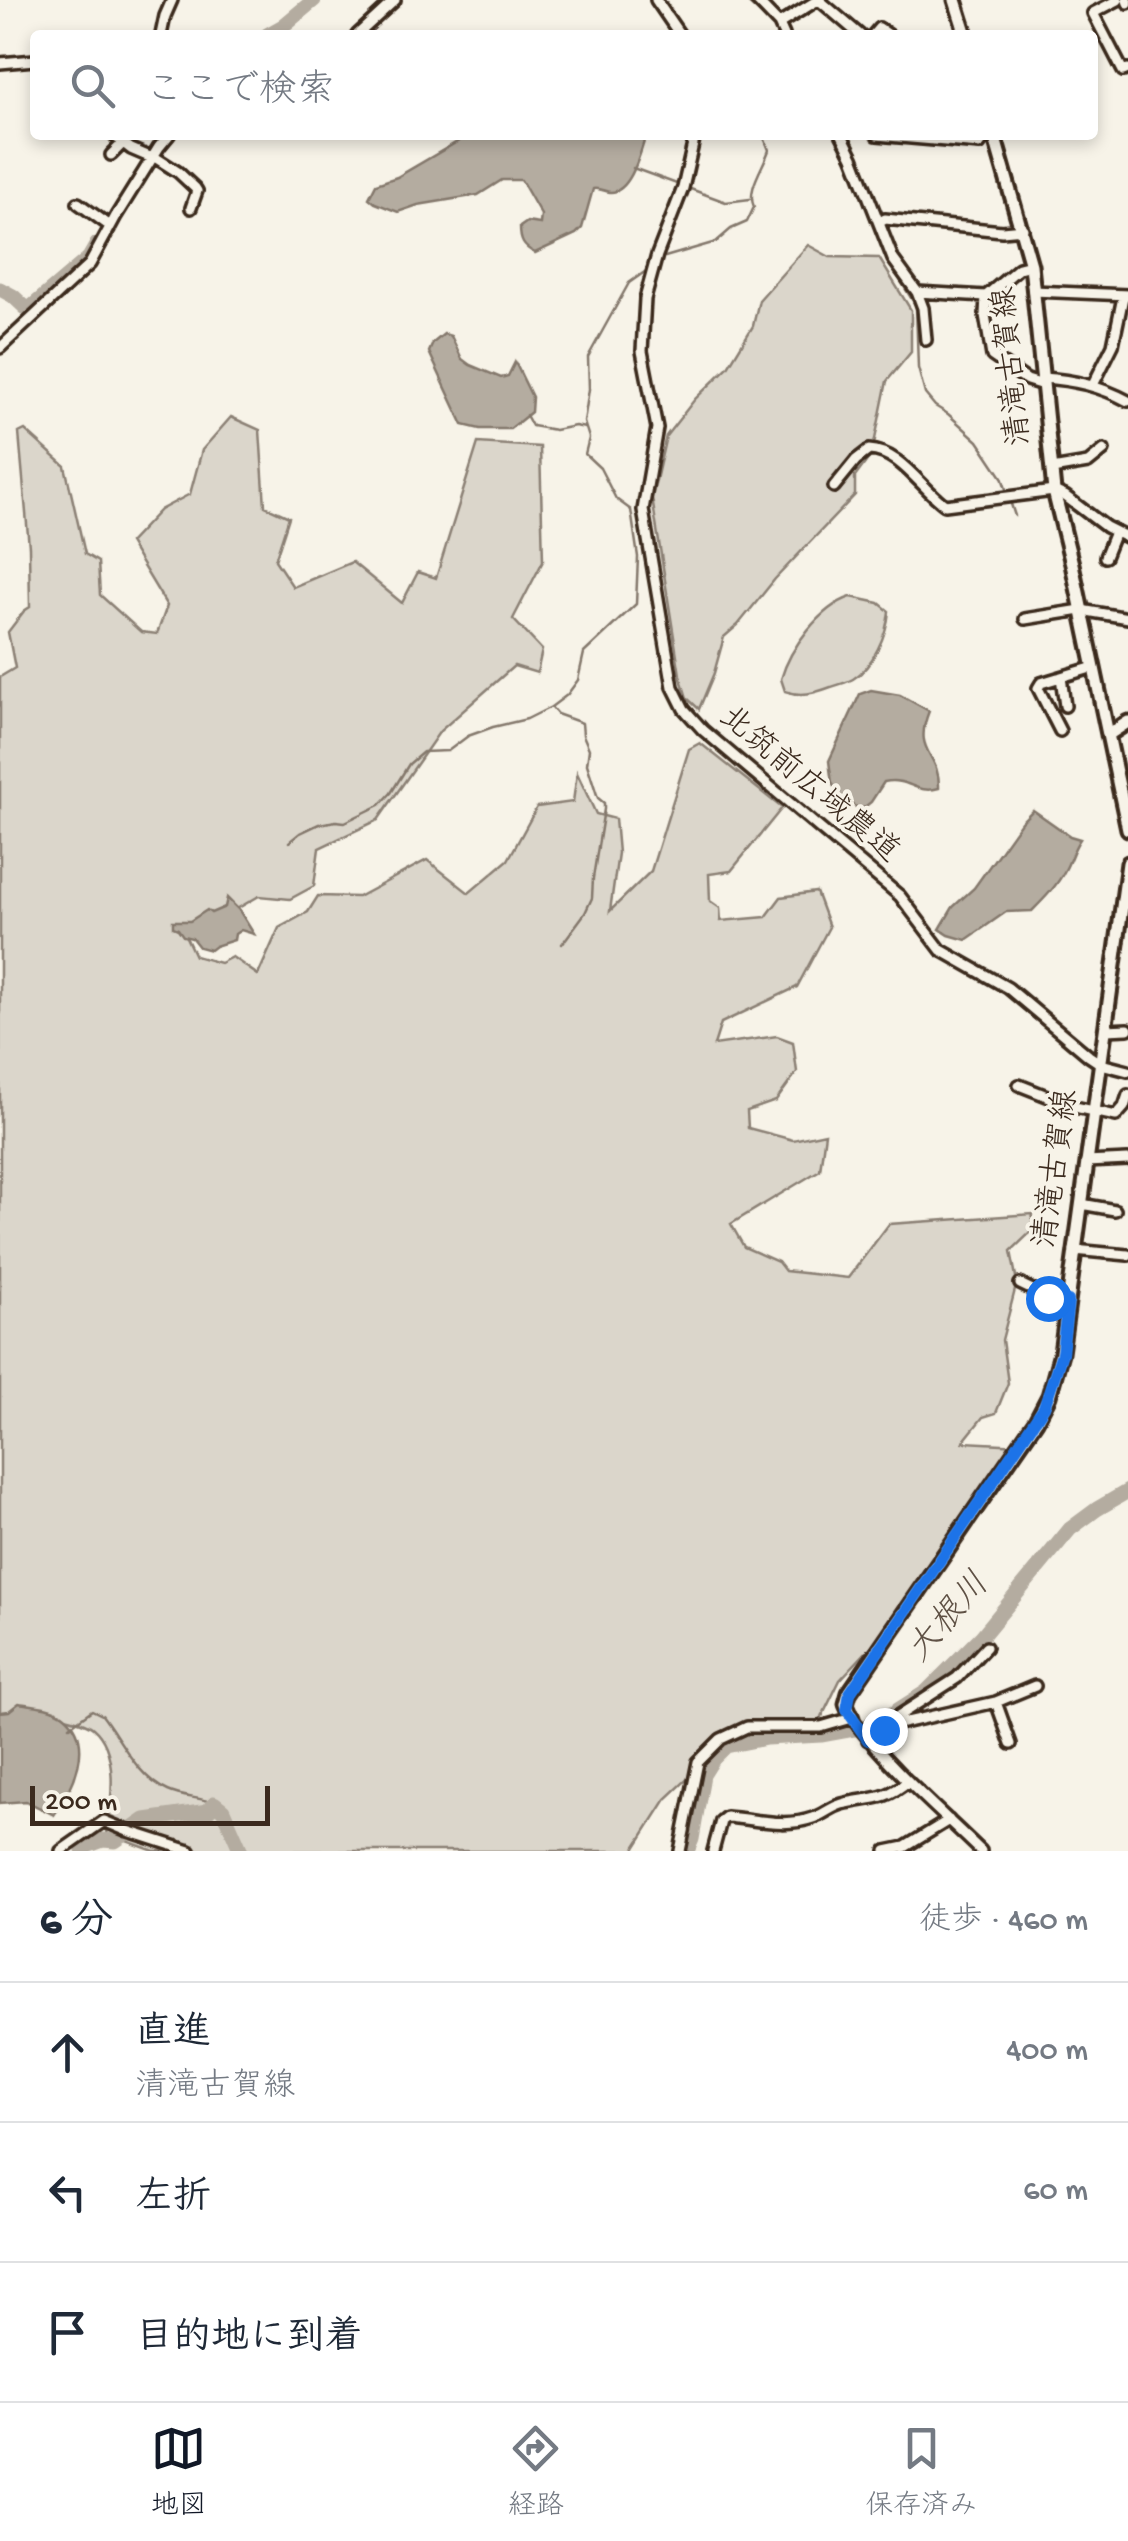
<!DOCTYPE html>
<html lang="ja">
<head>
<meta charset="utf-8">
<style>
  :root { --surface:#fff; --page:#f6f6f7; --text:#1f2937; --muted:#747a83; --line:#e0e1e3; --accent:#111827 }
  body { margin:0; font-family:"Gochi Hand","Klee One",sans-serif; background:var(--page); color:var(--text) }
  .scale { position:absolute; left:30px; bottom:25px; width:240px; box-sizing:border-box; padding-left:10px; border:5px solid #3b2a1e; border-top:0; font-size:28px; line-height:35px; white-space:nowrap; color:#3b2a1e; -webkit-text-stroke:8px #f7f3e8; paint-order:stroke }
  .stop { position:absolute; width:30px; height:30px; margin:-22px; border:8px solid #1a73e8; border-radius:50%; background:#fff }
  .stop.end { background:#1a73e8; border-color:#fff; box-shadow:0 2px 10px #0008 }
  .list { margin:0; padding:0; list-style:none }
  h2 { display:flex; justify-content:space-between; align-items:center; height:130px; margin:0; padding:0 40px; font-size:42px }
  h2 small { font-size:32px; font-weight:400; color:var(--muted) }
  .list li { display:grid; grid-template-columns:65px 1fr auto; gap:30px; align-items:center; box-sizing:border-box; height:140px; padding:0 40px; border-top:2px solid var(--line) }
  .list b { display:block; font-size:38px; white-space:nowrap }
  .list p { margin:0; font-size:32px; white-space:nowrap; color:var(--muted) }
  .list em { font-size:32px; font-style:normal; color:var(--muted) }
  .icon { flex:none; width:55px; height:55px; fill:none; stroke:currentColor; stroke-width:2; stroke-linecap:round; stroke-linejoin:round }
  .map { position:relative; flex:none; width:1128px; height:1851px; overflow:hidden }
  .search { position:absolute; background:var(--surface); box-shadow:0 5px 15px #0003; left:30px; right:30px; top:30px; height:110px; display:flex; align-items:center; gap:25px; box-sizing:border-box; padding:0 35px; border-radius:10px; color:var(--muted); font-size:38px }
  .sheet { height:550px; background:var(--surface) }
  nav { display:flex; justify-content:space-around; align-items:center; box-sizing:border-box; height:140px; border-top:2px solid var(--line); background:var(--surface); font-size:28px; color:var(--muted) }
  nav a { display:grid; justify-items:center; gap:5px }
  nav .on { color:var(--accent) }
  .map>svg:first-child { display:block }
  .green { fill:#dbd6cb; stroke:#8b8074; stroke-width:2.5 }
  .water { fill:#b4aca0; stroke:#84786c; stroke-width:2.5 }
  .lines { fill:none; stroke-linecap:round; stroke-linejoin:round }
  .stream { stroke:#84786c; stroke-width:2.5 }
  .river { stroke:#b4aca0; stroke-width:15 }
  .minor-casing { stroke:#3b2a1e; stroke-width:16 }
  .major-casing { stroke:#3b2a1e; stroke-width:19 }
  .minor { stroke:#f7f3e8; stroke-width:9 }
  .major { stroke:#f7f3e8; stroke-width:11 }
  .route { stroke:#1a73e8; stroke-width:12 }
  .labels { text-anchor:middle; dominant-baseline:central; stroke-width:8; stroke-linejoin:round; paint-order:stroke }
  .street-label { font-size:32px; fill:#3b2a1e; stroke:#f7f3e8 }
  .water-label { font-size:35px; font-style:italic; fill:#5f5145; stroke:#f7f3e8 }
</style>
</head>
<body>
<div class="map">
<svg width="1128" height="1851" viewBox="0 0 1128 1851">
  <rect width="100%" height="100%" fill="#f7f3e8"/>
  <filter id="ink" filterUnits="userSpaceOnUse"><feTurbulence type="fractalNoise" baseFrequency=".01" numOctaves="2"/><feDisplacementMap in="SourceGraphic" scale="20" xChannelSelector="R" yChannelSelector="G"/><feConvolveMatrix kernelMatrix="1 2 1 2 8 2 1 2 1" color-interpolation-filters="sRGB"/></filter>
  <g filter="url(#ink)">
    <path class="green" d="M808 245 830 257 879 258 911 310V352L887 381 872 454 855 477V495L775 579 738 625 724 637 714 673 699 709 687 698 680 675 652 498 666 436 695 399 728 367 753 326 759 300Z
      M231 417 260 430 265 506 289 517 275 560 293 587 352 562 402 603 418 572 436 578 478 443 540 447 543 561 513 619 542 650 537 673 514 666 440 731 378 820 319 848 314 886 290 899 259 896 204 928 185 935 195 956 220 963 232 957 258 975 279 928 308 912 318 896 358 897 427 860 469 893 508 860 537 807 573 802 577 773 596 814 615 819 618 853 610 911 651 871 689 749 700 743 782 808 731 871 709 874 710 901 720 908 721 921 766 917 781 897 816 892 829 927 797 987 721 1023 714 1045 777 1036 793 1042 797 1072 776 1101 747 1111 748 1128 793 1140 825 1133 820 1170 731 1224 744 1247 778 1262 785 1271 848 1278 889 1224 1033 1214 1031 1232 1011 1251 1017 1282 1002 1340 1008 1383 996 1413 983 1417 963 1442 1020 1445 881 1636 840 1680 815 1731 731 1738 666 1799 633 1851H154L107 1834C111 1803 120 1751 93 1728 82 1719 48 1713 33 1709L0 1728V677L15 668 8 632 24 611 30 607 29 547 19 433 25 430 65 466 85 554 98 562 100 595 141 632 157 634 167 606 129 543 160 510 190 494 202 450Z
      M851 597 879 603 889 611C887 634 873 667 853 679 846 683 838 685 831 687 815 693 801 697 785 691L781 679C790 648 820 607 851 597Z"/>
    <path class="water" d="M469 135H646C641 150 631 193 610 192 604 191 599 188 593 189L582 228 576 234 535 253C523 247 520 241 520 227L527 222 540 224 541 215 521 180H502L478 195 418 205 398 212 375 203 369 198 376 184 397 177Z
      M444 334 451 336 462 359 470 365 501 378 508 376 515 362 532 397 531 412 510 429H480L463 425 429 352 433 343Z
      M871 690 900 695 929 711C912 754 940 751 939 788 915 795 910 777 884 782L871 802 862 809 843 802 832 783 829 761 860 694Z
      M1033 810 1070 836 1080 839C1073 849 1071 859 1065 870 1057 886 1044 899 1032 911L1006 912 966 940 949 935 940 929 953 907 974 888 1021 822Z
      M227 898 239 910 254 934 241 930 235 934 234 940 215 946 210 950 199 947 192 938 183 936 178 929 173 927V921H190L207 910 211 913 225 907Z
      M19 1703C34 1706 53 1706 65 1716 96 1742 73 1789 54 1815L26 1801 0 1803V1712L9 1711Z"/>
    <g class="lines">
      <path class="stream" d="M745 0 775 27 778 35
        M834 135 857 178
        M633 168 726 202 750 199
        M861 190 886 257 916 306 918 368 925 394 935 406 948 414 978 441 1002 477 1015 516
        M665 257 716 242 731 229 747 222 754 207C746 190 763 168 769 150L765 140 761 135
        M526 415 532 426 555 430 575 426 585 428
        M551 707 557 714 582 723 583 735 589 749 587 764 598 798 604 803V809L593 878 592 898 585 913 562 944
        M289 842 300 833 319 824 336 821 345 822 380 805 391 793 409 764 423 752 448 751 468 736 493 727 527 719 551 707 567 695 578 680 584 653 636 604 638 557 631 510 616 499 600 468 585 454 589 438 584 422 589 389 588 357 629 283 646 271
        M70 1726 92 1710 102 1715C122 1741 137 1777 168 1791 183 1798 199 1797 214 1803
        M238 1851 241 1849"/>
      <path class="river" d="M267 35 283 26 314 0
        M0 289 13 296 28 310 89 258 97 244
        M83 1851 87 1846 103 1840 115 1841 145 1820 208 1811 214 1803 223 1810 241 1851
        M687 1851 692 1839 703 1775 713 1759 726 1746 766 1738 821 1735 865 1727 890 1715 926 1692 982 1636 1070 1529 1097 1509 1128 1491"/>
      <defs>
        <path id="minor" d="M656 0 680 35
          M756 0 779 24 784 35
          M819 0 860 35
          M1118 0 1093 13 1123 71 1128 69
          M1127 0 1128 3
          M779 24 818 0
          M161 35 165 16 172 0
          M357 35 395 0
          M873 35 879 28 889 35
          M0 63 35 60
          M113 135 131 149 152 158
          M695 135 683 188 657 255 645 299 642 351 657 428 643 510 673 687 684 709 703 730 900 896 941 950 1008 988 1089 1056 1101 1064 1128 1071
          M842 135 853 157 893 259 917 292 986 296 1019 268 1031 265
          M877 135 980 144 986 136
          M111 155 123 143
          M153 156 178 172 195 188 197 191 191 208
          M78 203 110 226
          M879 223 885 219 1002 231 1023 229
          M1033 291 1128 295
          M917 292 923 308 926 340
          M986 296 985 315 992 356 1027 380 1043 385
          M0 348 90 264 116 216 159 147 169 135
          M1042 378C1074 380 1100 386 1128 401
          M1093 385 1113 345 1123 297
          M1052 469 1088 463 1104 450
          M834 487 856 460 869 450C900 451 921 488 945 505L1054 491 1065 496 1106 527 1128 538
          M1105 557 1115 532
          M1025 619 1081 610 1128 618
          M1061 677 1065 706
          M1060 731 1038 688 1041 683 1094 667
          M1106 1030 1128 1029
          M1019 1085 1075 1107 1116 1116 1124 1107 1128 1095
          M1086 1162 1128 1160
          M1081 1204 1115 1210
          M1074 1250 1128 1255
          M1020 1284 1049 1298 1068 1301
          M996 1702 1011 1744
          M884 1731 894 1725 996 1702 1035 1686
          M868 1740 884 1731 892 1720 957 1678 986 1647
          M61 1851 104 1821 128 1831 190 1851
          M680 1851 698 1762 721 1739 747 1727H821L852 1718C889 1768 937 1808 981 1851
          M713 1851 721 1821 726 1817C756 1819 784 1828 813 1818 823 1815 831 1807 842 1804 869 1797 884 1802 908 1781
          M886 1851 905 1847 949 1820"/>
        <path id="major" d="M955 0 966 35
          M994 135 1031 265 1054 491 1072 564 1128 829
          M1108 735 1128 722
          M852 1718 846 1704 849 1693 1036 1421 1049 1396 1061 1353 1128 863"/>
      </defs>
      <use href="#minor" class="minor-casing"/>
      <use href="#major" class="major-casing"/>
      <use href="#minor" class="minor"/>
      <use href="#major" class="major"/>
    </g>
  </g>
  <g class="lines" filter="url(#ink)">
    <path class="route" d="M884 1730 868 1740 847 1710 850 1693 1044 1407 1062 1353 1068 1301 1048 1298"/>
  </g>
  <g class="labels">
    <g class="street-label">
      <text transform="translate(1014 366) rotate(-96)">清滝古賀線</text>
      <text transform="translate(808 786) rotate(40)">北筑前広域農道</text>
      <text transform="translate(1058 1169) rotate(-82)">清滝古賀線</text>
    </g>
    <g class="water-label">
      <text transform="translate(950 1619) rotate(-49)">大根川</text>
    </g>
  </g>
</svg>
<div class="scale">200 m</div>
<div class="stop" style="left:1048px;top:1298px"></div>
<div class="stop end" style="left:884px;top:1730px"></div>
<div class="search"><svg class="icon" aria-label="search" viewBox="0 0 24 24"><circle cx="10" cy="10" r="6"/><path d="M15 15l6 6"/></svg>ここで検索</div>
</div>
<section class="sheet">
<h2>6 分<small>徒歩 · 460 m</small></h2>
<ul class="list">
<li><svg class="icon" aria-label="ahead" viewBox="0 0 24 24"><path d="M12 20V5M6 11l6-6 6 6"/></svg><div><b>直進</b><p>清滝古賀線</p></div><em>400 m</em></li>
<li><svg class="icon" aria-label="left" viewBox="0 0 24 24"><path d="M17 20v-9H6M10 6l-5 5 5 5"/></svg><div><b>左折</b></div><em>60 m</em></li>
<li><svg class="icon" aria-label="arrive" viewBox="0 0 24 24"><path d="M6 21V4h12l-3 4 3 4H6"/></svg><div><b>目的地に到着</b></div></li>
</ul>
</section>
<nav>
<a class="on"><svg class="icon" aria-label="map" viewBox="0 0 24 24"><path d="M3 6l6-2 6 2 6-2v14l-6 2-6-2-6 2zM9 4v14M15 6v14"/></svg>地図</a>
<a><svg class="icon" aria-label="directions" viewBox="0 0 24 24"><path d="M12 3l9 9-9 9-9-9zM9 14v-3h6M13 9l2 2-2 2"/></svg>経路</a>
<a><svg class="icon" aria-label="saved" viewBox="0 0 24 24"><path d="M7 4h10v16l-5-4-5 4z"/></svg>保存済み</a>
</nav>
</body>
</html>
